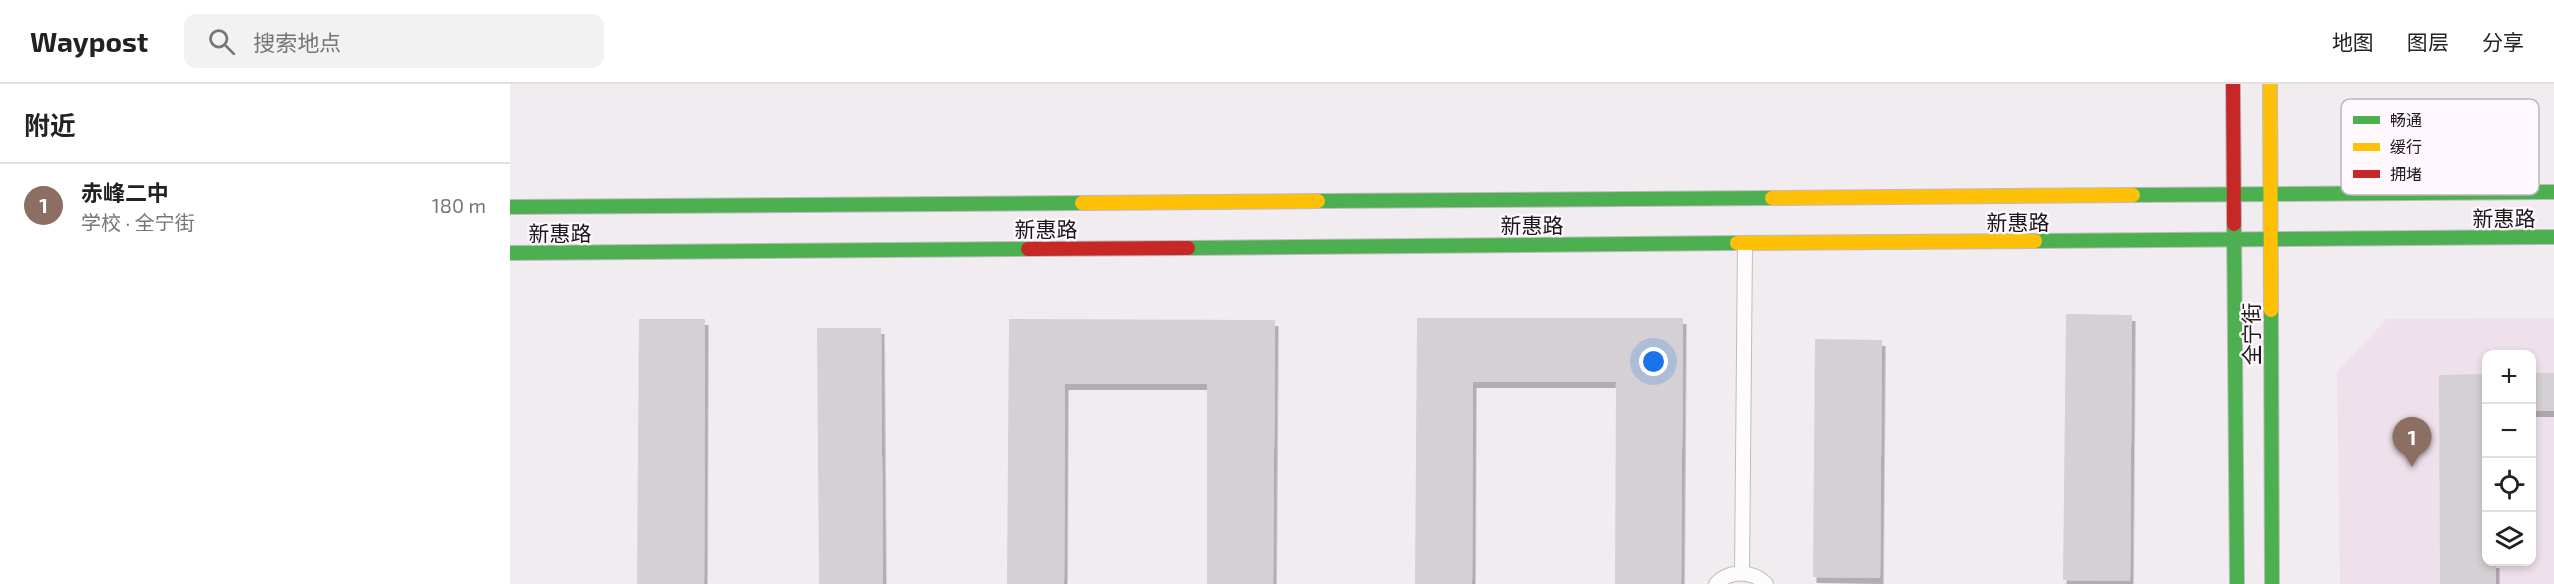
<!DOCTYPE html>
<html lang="zh">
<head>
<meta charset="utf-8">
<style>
  :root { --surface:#fff; --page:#f2f2f2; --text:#222; --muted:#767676; --line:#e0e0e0; --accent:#676266 }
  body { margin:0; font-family:"Exo 2","Noto Sans SC",sans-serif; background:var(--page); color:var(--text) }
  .controls { position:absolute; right:18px; bottom:18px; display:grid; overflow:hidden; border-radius:12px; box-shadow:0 3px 9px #0003 }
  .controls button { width:54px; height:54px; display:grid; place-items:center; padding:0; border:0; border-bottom:2px solid var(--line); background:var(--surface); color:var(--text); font:30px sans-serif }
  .you { position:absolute; left:1144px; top:278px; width:21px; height:21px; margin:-15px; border:4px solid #fff; border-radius:50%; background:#1a73e8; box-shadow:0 0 0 9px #1a73e833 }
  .badge { display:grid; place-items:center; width:39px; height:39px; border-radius:50%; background:var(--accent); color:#fff; font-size:20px; font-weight:700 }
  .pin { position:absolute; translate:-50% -50px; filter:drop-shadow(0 2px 3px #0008) }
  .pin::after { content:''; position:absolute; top:32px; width:21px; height:18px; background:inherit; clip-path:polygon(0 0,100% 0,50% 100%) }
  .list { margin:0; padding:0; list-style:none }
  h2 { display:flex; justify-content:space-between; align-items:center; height:78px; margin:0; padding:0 24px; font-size:26px }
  h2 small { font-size:20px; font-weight:400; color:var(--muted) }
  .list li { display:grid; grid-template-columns:39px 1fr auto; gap:18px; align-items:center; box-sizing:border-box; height:84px; padding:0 24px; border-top:2px solid var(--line) }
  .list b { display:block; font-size:22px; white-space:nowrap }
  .list p { margin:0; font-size:20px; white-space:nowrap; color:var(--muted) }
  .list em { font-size:20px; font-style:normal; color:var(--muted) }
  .icon { flex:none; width:33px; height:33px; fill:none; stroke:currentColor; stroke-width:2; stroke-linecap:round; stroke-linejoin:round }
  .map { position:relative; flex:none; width:2044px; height:500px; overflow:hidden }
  header { display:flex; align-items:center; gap:36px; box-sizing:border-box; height:84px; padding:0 30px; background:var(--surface); border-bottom:2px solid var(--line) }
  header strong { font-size:28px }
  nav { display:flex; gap:33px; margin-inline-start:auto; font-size:21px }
  .search { width:420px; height:54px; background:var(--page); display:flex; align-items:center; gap:15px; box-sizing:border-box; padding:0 21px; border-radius:12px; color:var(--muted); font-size:22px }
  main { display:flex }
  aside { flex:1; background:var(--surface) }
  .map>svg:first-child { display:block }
  .built { fill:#eee1eb; fill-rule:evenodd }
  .building { fill:#d4d0d3; filter:url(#shadow) }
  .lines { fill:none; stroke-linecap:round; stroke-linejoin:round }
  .lane-casing { stroke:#c0bbbe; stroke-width:16 }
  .fast-casing { stroke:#c0bbbe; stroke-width:16 }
  .slow-casing { stroke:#c0bbbe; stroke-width:16 }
  .jam-casing { stroke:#c0bbbe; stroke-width:16 }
  .lane { stroke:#fdfcfd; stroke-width:14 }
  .fast { stroke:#4caf50; stroke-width:14 }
  .slow { stroke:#ffc107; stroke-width:14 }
  .jam { stroke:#c62828; stroke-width:14 }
  .labels { text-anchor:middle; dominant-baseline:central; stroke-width:4.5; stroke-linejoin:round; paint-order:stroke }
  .street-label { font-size:21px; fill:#1c181b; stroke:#fff8fd }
  .key { fill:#fff8fd; stroke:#bbb5b9; stroke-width:1.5 }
  .key-label { font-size:16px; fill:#1c181b }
</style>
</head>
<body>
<header>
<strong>Waypost</strong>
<div class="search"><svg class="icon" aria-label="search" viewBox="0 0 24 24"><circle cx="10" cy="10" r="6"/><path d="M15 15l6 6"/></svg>搜索地点</div>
<nav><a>地图</a><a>图层</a><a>分享</a></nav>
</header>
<main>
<aside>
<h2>附近<small></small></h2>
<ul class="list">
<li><span class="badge" style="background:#8d6e63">1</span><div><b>赤峰二中</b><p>学校 · 全宁街</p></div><em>180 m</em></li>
</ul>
</aside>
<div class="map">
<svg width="2044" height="500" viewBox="0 0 2044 500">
  <defs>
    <filter id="shadow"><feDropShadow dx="3.5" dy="6" stdDeviation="0" flood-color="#0004"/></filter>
  </defs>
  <rect width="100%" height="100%" fill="#f1ecf0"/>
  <path class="built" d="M2044 234V500H1830L1827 288 1877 235ZM1976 270H2022V478H1976Z"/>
  <path class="building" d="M1556 230 1622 231 1620 497 1553 496Z
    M907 234H1173L1171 500H1105L1106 298H963L962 500H905Z
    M129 235H195L194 500H127Z
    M499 235 765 236 763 500H697V300H555L554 500H497Z
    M307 244H371L373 500H309Z
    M1305 255 1372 256 1370 494 1303 493Z
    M2022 289H2044V327H2022Z
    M1976 290V478H1986V500H1930L1929 291Z"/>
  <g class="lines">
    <defs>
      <path id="lane" d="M1232 489 1235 160
        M1206 500C1219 486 1242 486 1256 500"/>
      <path id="fast" d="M1623 111 2044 108
        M808 117 1262 114
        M0 123 572 119
        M1724 140 1727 500
        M1525 157 2044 153
        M678 164 1227 159
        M0 169 518 165
        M1761 226 1762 500"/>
      <path id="slow" d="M1760 0 1761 226
        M1262 114 1623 111
        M572 119 808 117
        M1227 159 1525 157"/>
      <path id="jam" d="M1723 0 1724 140
        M518 165 678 164"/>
    </defs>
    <use href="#lane" class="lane-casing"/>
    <use href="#fast" class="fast-casing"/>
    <use href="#slow" class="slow-casing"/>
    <use href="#jam" class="jam-casing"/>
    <use href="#lane" class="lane"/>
    <use href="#fast" class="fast"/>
    <use href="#slow" class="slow"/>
    <use href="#jam" class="jam"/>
  </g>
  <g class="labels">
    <g class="street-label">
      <text x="1994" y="133">新惠路</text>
      <text x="1508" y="137">新惠路</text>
      <text x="1022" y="140">新惠路</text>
      <text x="536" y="144">新惠路</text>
      <text x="50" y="148">新惠路</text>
      <text transform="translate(1740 250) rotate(-90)">全宁街</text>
    </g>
  </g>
  <rect x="1831" y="15" width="198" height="96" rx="9" class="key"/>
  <rect x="1843" y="32" width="27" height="8" fill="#4caf50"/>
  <rect x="1843" y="59" width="27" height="8" fill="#ffc107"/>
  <rect x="1843" y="86" width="27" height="8" fill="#c62828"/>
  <g class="key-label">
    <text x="1880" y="42">畅通</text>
    <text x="1880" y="69">缓行</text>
    <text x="1880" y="96">拥堵</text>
  </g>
</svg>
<div class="controls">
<button>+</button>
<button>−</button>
<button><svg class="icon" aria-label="locate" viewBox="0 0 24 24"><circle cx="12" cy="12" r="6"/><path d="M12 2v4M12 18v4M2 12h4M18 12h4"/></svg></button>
<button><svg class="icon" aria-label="layers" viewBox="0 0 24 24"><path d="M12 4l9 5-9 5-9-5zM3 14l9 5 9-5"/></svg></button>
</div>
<div class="you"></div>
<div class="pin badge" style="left:1902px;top:383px;background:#8d6e63">1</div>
</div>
</main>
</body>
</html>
